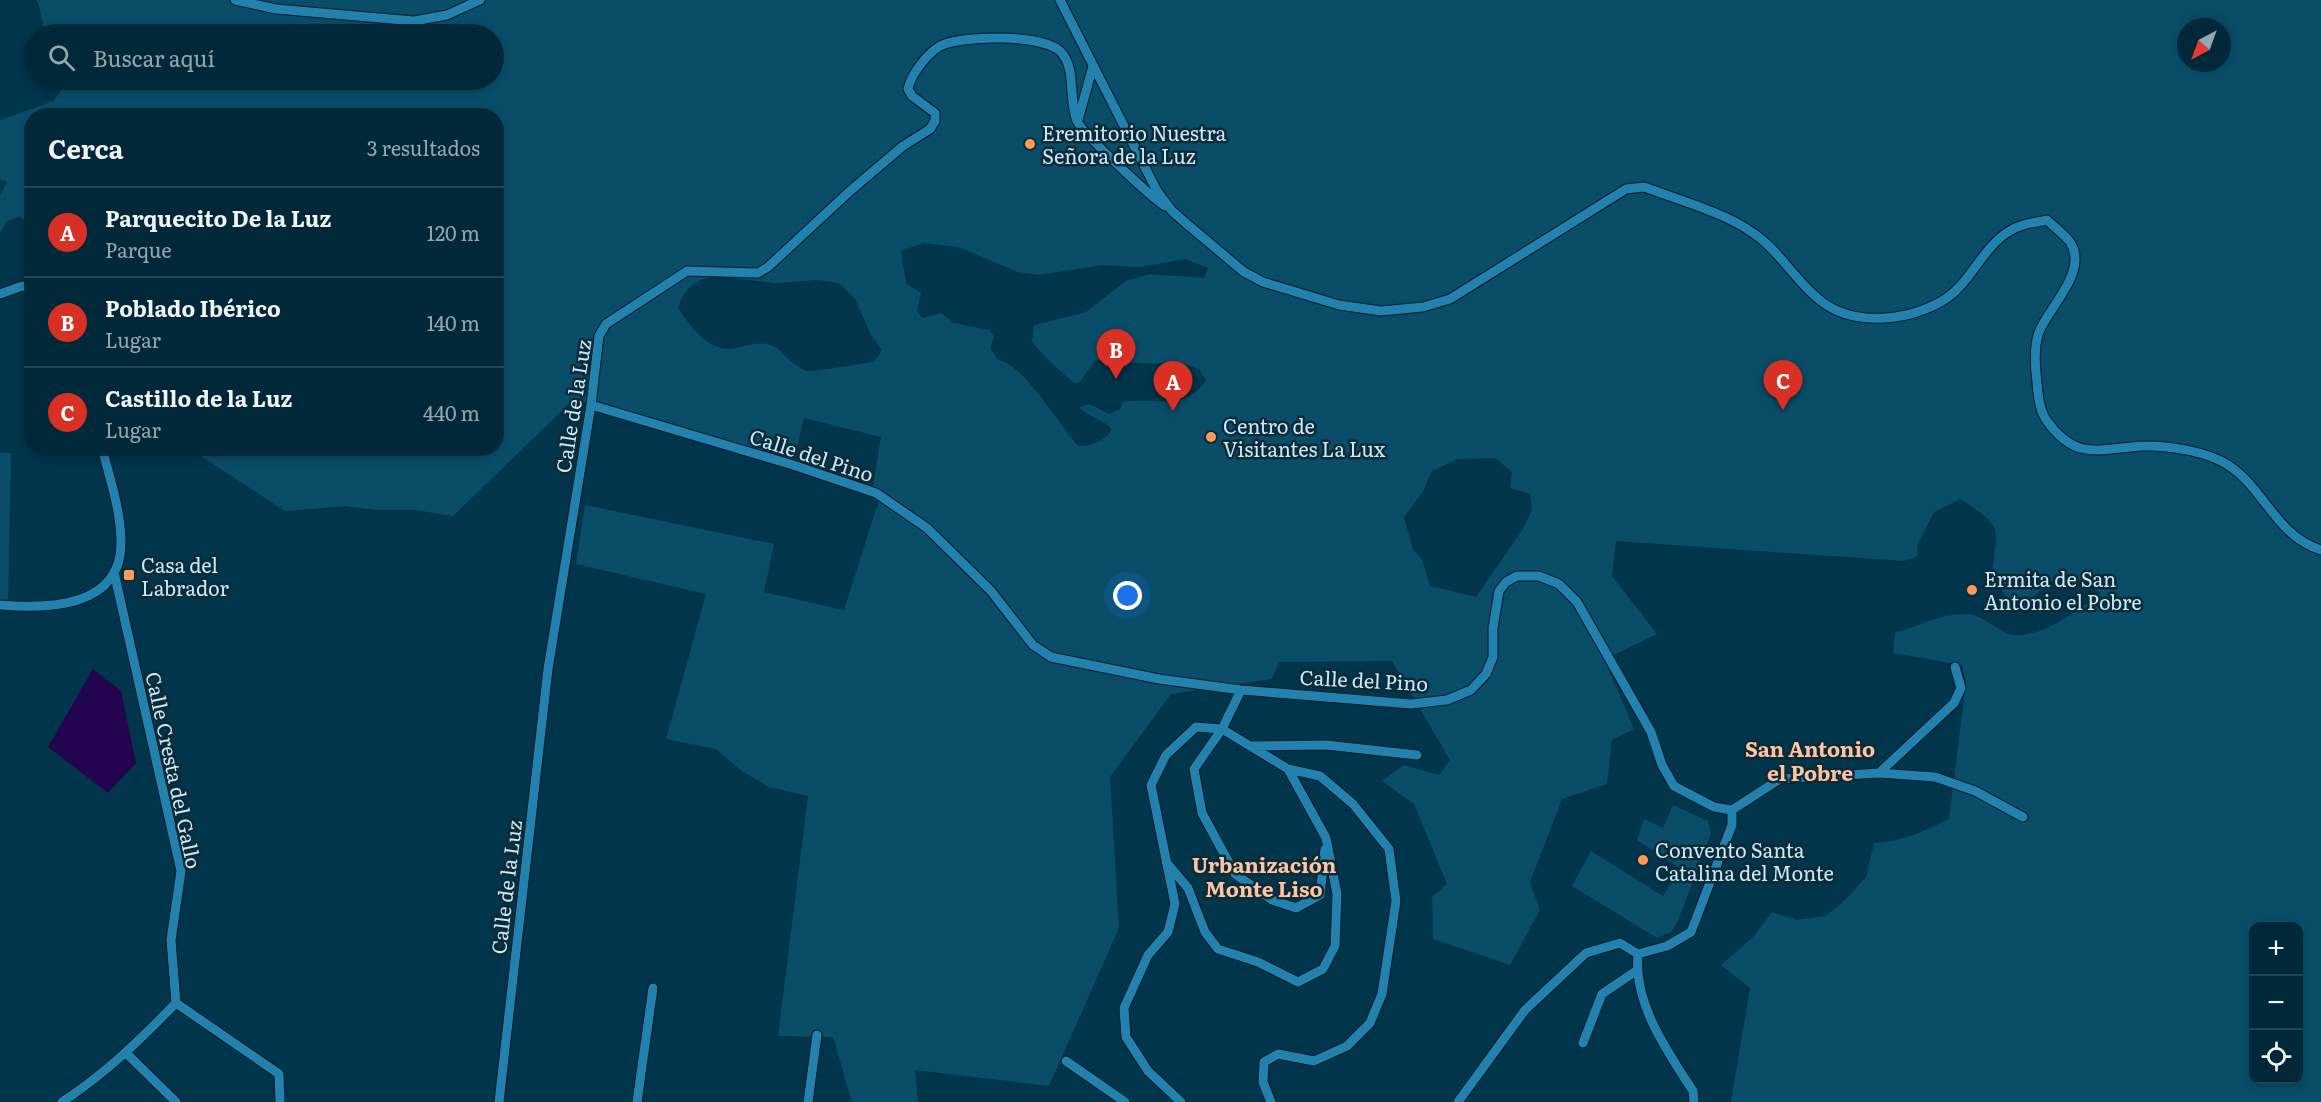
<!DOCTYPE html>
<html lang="es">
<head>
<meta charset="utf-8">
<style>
  :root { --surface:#002838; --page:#0a3040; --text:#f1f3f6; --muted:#95a6ae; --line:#224453; --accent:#d93025 }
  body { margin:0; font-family:Literata,serif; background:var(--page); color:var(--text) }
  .controls { position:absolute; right:18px; bottom:18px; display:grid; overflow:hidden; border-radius:12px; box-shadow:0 3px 9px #0003 }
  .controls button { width:54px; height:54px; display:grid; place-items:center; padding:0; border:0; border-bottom:2px solid var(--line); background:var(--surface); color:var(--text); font:30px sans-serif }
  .compass { position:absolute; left:2177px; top:18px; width:54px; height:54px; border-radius:50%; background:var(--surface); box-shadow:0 3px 9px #0003; rotate:221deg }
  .you { position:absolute; left:1128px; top:596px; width:21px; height:21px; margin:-15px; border:4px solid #fff; border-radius:50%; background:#1a73e8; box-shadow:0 0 0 9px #1a73e833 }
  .badge { display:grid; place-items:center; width:39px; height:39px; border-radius:50%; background:var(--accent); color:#fff; font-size:20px; font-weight:700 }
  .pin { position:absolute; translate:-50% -50px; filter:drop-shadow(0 2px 3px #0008) }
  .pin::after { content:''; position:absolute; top:32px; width:21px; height:18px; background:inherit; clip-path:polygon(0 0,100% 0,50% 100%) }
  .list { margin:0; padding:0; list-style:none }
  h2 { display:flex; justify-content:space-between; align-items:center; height:78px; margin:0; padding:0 24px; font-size:26px }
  h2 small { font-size:20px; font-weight:400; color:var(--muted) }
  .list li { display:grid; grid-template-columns:39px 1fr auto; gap:18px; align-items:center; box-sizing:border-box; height:90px; padding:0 24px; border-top:2px solid var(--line) }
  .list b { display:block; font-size:22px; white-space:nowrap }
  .list p { margin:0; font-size:20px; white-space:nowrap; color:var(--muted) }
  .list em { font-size:20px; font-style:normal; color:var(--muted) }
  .icon { flex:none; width:33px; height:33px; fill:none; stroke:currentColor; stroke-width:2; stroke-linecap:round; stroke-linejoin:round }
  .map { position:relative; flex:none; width:2321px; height:1102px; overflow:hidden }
  .search { position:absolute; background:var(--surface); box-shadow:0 3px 9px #0003; left:24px; top:24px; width:480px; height:66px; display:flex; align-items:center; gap:15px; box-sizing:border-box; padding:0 21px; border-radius:33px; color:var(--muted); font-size:22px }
  .panel { position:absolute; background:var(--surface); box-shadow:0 3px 9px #0003; left:24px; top:108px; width:480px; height:348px; border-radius:24px }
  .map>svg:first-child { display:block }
  .green { fill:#0a4d69; fill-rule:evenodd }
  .water { fill:#23044f }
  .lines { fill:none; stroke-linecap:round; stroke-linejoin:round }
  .street-casing { stroke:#001b28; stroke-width:11 }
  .street { stroke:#2382ad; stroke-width:9 }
  .poi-dot { fill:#fe9b59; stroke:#0d2a37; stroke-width:2 }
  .labels { text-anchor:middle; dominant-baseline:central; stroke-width:5; stroke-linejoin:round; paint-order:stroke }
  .poi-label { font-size:20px; fill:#c9eafc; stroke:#0d2a37; text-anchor:start }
  .street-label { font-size:20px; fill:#c9eafc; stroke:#0d2a37 }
  .neighbourhood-label { font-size:21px; font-weight:bold; fill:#fec5a3; stroke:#0d2a37 }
</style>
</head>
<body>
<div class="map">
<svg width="2321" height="1102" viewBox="0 0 2321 1102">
  <rect width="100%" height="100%" fill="#00354b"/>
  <path class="green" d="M36 0H2321V1102H1731L1750 988 1721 965 1753 937 1772 912 1797 920 1826 916 1845 900 1866 877 1874 843C1902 842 1924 831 1949 819L1966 682 1962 665 1893 653 1895 633C1923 625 1939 613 1970 614 1977 614 1998 629 2006 633 2034 644 2081 609 2101 593L2067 574 2047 583 2023 607 2004 594 1992 575C1997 526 2005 528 1960 499L1934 512 1917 545 1918 556 1904 561 1616 541 1612 576 1657 634 1612 656 1610 673 1634 729 1612 740 1607 784 1562 799 1530 882 1540 910 1510 965 1433 939 1432 897 1447 884 1414 804 1382 781 1404 765 1439 775 1450 760 1392 661 1279 662 1272 679 1171 694 1110 777 1119 928 1049 1086 915 1070 918 1102H852L833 1037 778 1036 808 796 769 787 743 772 716 749 666 739 706 594 576 564 585 505 774 544 764 592 844 610 879 500 873 486 881 437 804 418 794 460 574 399 453 516 415 510H376L345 506 285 511 190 449 496 448V116H32L31 227 20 216 6 222 0 234V196L7 182 0 179V120L54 101 61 90H56L54 80H494V34H45L39 5ZM2186 27H2222V63H2186ZM923 243 958 247 1018 272 1040 275 1102 265 1140 267 1185 259 1208 268 1204 278 1149 274 1126 281 1086 312 1034 325 1032 342 1050 362 1074 383 1080 382 1095 360 1153 364 1175 361 1199 369 1206 380C1186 412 1154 397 1123 402L1120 409 1109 414 1089 404 1079 407C1089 418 1106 420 1112 430 1105 440 1091 447 1078 446 1060 426 1023 363 998 360L990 348 994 337 990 330 954 323 941 313 922 318 917 311 921 293 906 283 901 251ZM714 276 776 283 818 280 839 283 855 299 871 335 882 350 875 361C868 363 812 372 807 371 803 370 798 366 795 364 783 357 781 346 766 344 753 342 742 348 730 349 705 349 690 325 678 308 685 288 693 281 714 276ZM1495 458 1512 472 1510 488 1530 494 1532 510 1523 529 1476 597 1430 586 1422 560 1413 549 1404 517 1422 493 1432 471 1458 459ZM2254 926H2298V1080H2254Z
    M0 453H11L8 606 0 605Z
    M1673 805 1708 821 1711 834 1677 923 1671 932 1657 938 1572 886 1591 851 1663 896 1680 868 1637 840 1644 819 1663 828Z"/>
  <path class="water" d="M93 669 121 691 136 763 108 793 48 747Z"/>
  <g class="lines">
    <defs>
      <path id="street" d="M235 0 276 9 414 21 447 15 480 0
        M1060 0 1157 191 1172 211 1188 225 1244 272 1263 282 1339 305 1381 311 1423 307 1450 299 1626 189 1644 187C1676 199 1726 213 1753 233 1780 251 1795 281 1821 301 1854 327 1907 321 1942 301 1970 285 1981 249 2008 232 2019 224 2033 223 2047 220 2054 227 2064 234 2070 242 2089 271 2049 307 2039 332 2034 346 2035 367 2037 382 2038 395 2039 410 2047 421 2073 457 2093 451 2131 447 2157 444 2197 449 2221 461 2263 482 2273 535 2321 550
        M1078 120 1093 66
        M0 294 22 286 32 288
        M591 405 793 465 876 493 927 528 991 591 1033 645 1051 657 1159 679 1241 690 1411 704 1447 700 1471 690 1486 674 1493 657V628L1499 591 1506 582 1517 576H1539L1559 584 1577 602 1651 732 1662 765 1674 786 1714 807 1732 810 1780 779 1879 773 1935 777 1975 791 2023 817
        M114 572 181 871 171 940 176 1003
        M0 605C47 609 121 608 121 543 121 511 110 479 102 448
        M1241 690 1222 729 1194 769 1202 813 1235 874 1272 900 1296 908 1320 895 1325 849
        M1252 746 1326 745 1417 755
        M1879 773 1954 703 1961 688 1955 667
        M1166 862 1188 888 1205 932 1218 949 1258 962 1298 982 1323 969 1335 946 1337 894 1326 838 1288 769
        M1638 954C1633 1003 1667 1051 1693 1091L1694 1102
        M176 1003 279 1074 280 1102
        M1583 1043 1602 994 1636 971
        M126 1053 176 1102
        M1066 1061 1125 1102
        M62 1102C105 1074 141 1039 176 1003
        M499 1102 548 669 591 405 599 336 606 324 687 271 758 273 768 267 850 191 903 146 930 129 935 121V113L912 96 908 89C911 74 927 54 940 46 961 35 1042 34 1060 51 1077 67 1068 101 1077 121 1083 134 1151 197 1165 206
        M637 1102 653 988
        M808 1102 817 1035
        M1181 1102 1148 1071 1126 1037 1124 1008 1148 955 1168 932 1175 904 1151 785 1166 755 1196 727 1222 729 1288 769 1320 776 1353 804 1389 849 1396 901 1382 994 1370 1023 1347 1046 1314 1061 1278 1054 1264 1062 1263 1082 1271 1102
        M1458 1102 1525 1010 1586 953 1620 943 1638 954 1667 946 1691 932 1732 825V810"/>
    </defs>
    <use href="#street" class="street-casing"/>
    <use href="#street" class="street"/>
  </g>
  <g class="poi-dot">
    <circle cx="1030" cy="144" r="6"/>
    <circle cx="1211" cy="437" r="6"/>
    <rect x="123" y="569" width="12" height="12" rx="3"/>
    <circle cx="1972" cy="590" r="6"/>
    <circle cx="1643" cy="860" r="6"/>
  </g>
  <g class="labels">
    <g class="poi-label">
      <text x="1042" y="132">Eremitorio Nuestra<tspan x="1042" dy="23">Señora de la Luz</tspan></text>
      <text x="1223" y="425">Centro de<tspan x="1223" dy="23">Visitantes La Lux</tspan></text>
      <text x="141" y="564">Casa del<tspan x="141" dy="23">Labrador</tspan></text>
      <text x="1984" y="578">Ermita de San<tspan x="1984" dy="23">Antonio el Pobre</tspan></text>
      <text x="1655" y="849">Convento Santa<tspan x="1655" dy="23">Catalina del Monte</tspan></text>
    </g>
    <g class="street-label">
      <text transform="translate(572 406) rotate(-81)">Calle de la Luz</text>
      <text transform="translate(812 454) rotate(18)">Calle del Pino</text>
      <text transform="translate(1364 679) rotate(3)">Calle del Pino</text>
      <text transform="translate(175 770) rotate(78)">Calle Cresta del Gallo</text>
      <text transform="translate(505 887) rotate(-83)">Calle de la Luz</text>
    </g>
    <g class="neighbourhood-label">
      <text x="1810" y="747">San Antonio<tspan x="1810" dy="24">el Pobre</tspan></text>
      <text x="1264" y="863">Urbanización<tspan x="1264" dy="24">Monte Liso</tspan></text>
    </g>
  </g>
</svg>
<div class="controls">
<button>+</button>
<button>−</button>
<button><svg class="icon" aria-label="locate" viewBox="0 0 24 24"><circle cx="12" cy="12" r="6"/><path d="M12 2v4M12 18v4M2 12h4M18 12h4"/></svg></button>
</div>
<svg class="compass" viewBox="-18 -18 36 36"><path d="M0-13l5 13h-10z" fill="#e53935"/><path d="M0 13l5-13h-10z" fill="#95a6ae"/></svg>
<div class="you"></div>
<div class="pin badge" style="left:1173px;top:411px">A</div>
<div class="pin badge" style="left:1116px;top:379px">B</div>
<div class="pin badge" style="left:1783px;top:410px">C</div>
<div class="search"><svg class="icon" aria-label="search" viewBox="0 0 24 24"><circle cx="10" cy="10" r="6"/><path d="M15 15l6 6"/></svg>Buscar aquí</div>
<section class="panel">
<h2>Cerca<small>3 resultados</small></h2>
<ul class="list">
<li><span class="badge">A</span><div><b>Parquecito De la Luz</b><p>Parque</p></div><em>120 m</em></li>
<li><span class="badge">B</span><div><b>Poblado Ibérico</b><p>Lugar</p></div><em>140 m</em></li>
<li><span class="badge">C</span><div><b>Castillo de la Luz</b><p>Lugar</p></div><em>440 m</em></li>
</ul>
</section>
</div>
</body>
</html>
